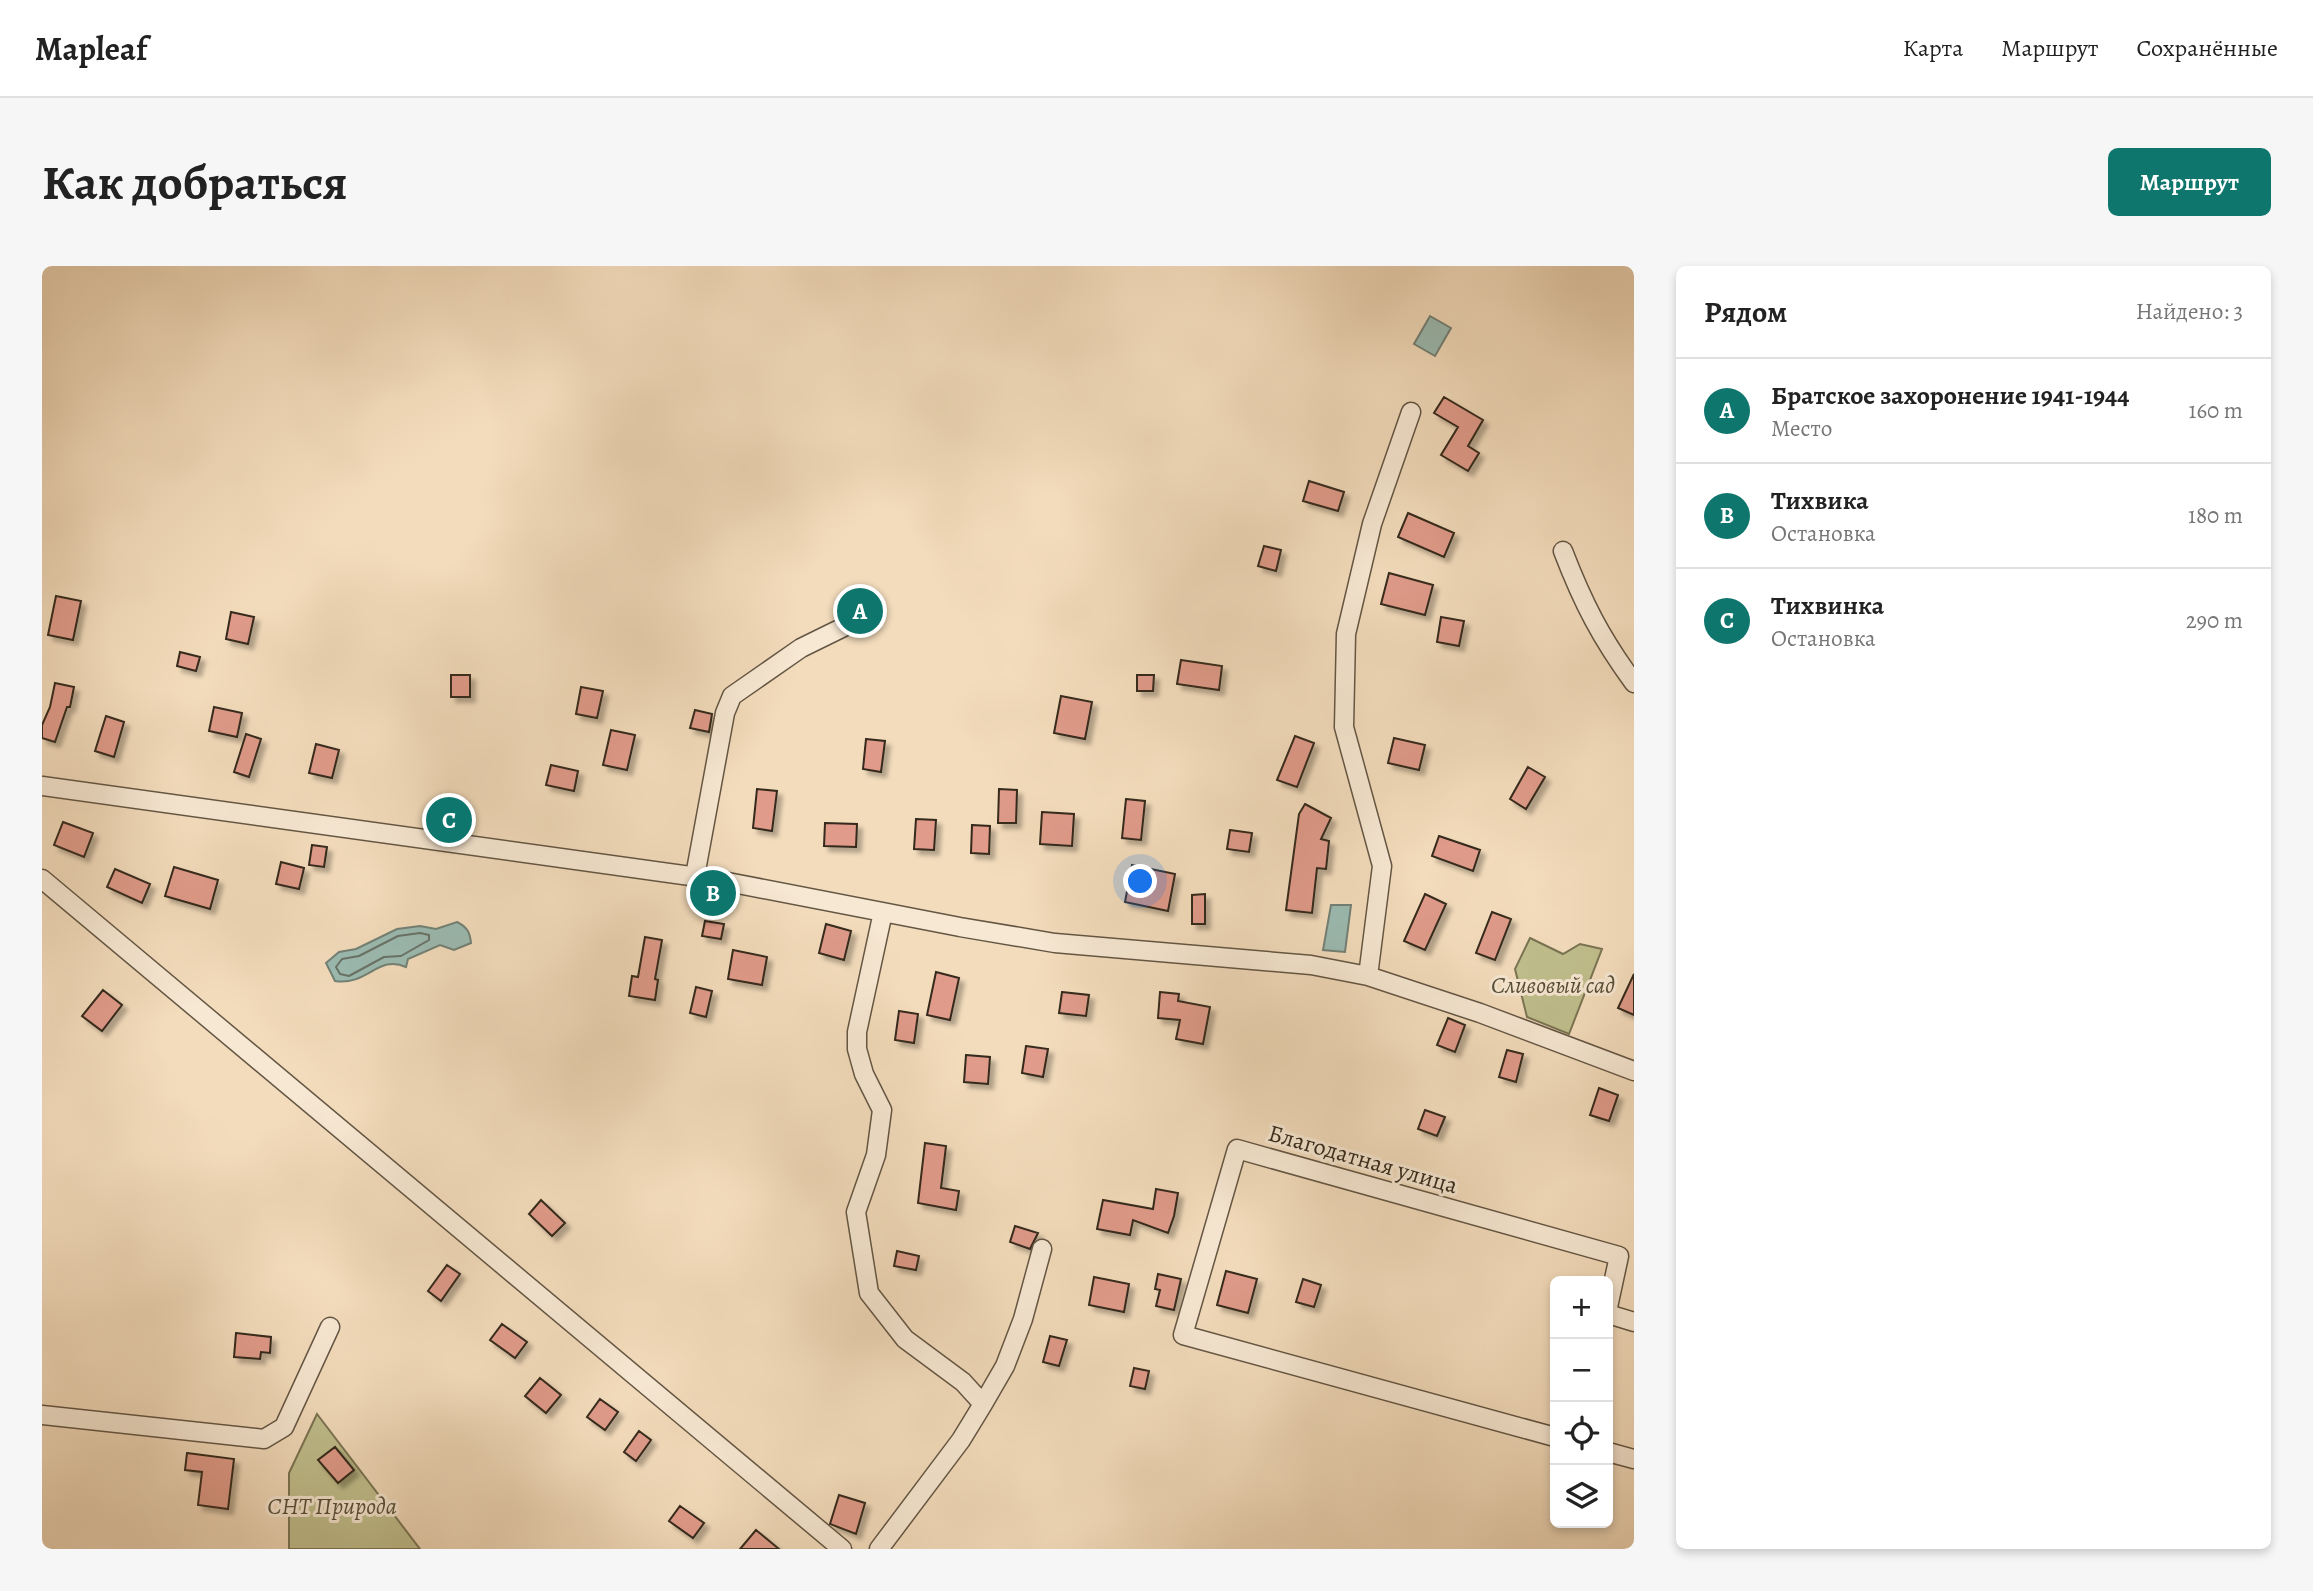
<!DOCTYPE html>
<html lang="ru">
<head>
<meta charset="utf-8">
<style>
  :root { --surface:#fff; --page:#f6f6f6; --text:#222; --muted:#767676; --line:#e0e0e0; --accent:#0f766e }
  body { margin:0; font-family:Alegreya,serif; background:var(--page); color:var(--text) }
  .controls { position:absolute; right:21px; bottom:21px; display:grid; overflow:hidden; border-radius:10px; box-shadow:0 4px 10px #0003 }
  .controls button { width:63px; height:63px; display:grid; place-items:center; padding:0; border:0; border-bottom:2px solid var(--line); background:var(--surface); color:var(--text); font:35px sans-serif }
  .you { position:absolute; left:1099px; top:616px; width:24px; height:24px; margin:-18px; border:5px solid #fff; border-radius:50%; background:#1a73e8; box-shadow:0 0 0 10px #1a73e833 }
  .badge { display:grid; place-items:center; width:46px; height:46px; border-radius:50%; background:var(--accent); color:#fff; font-size:23px; font-weight:700 }
  .pin { position:absolute; translate:-50% -50%; border:4px solid #fff; box-shadow:0 2px 7px #0006 }
  .list { margin:0; padding:0; list-style:none }
  h2 { display:flex; justify-content:space-between; align-items:center; height:91px; margin:0; padding:0 28px; font-size:30px }
  h2 small { font-size:23px; font-weight:400; color:var(--muted) }
  .list li { display:grid; grid-template-columns:46px 1fr auto; gap:21px; align-items:center; box-sizing:border-box; height:105px; padding:0 28px; border-top:2px solid var(--line) }
  .list b { display:block; font-size:26px; white-space:nowrap }
  .list p { margin:0; font-size:23px; white-space:nowrap; color:var(--muted) }
  .list em { font-size:23px; font-style:normal; color:var(--muted) }
  .icon { flex:none; width:38px; height:38px; fill:none; stroke:currentColor; stroke-width:2; stroke-linecap:round; stroke-linejoin:round }
  .map { position:relative; flex:none; width:1592px; height:1283px; overflow:hidden; border-radius:10px }
  header { display:flex; align-items:center; gap:42px; box-sizing:border-box; height:98px; padding:0 35px; background:var(--surface); border-bottom:2px solid var(--line) }
  header strong { font-size:33px }
  nav { display:flex; gap:38px; margin-inline-start:auto; font-size:24px }
  .intro { display:flex; align-items:center; justify-content:space-between; box-sizing:border-box; height:168px; padding:0 42px }
  h1 { margin:0; font-size:49px }
  .button { padding:18px 32px; border-radius:10px; background:var(--accent); color:#fff; font-size:24px; font-weight:700 }
  main { display:flex; gap:42px; padding:0 42px }
  aside { flex:1; background:var(--surface); border-radius:10px; box-shadow:0 4px 10px #0003 }
  .map>svg:first-child { display:block }
  .green { fill:#c0bf8d; stroke:#7a7454; stroke-width:2 }
  .water { fill:#9bbbb2; stroke:#728176; stroke-width:2 }
  .lines { fill:none; stroke-linecap:round; stroke-linejoin:round }
  .shore { stroke:#687267; stroke-width:2 }
  .building { fill:#e09b8a; stroke:#34291c; stroke-width:2; filter:url(#shadow) }
  .minor-casing { stroke:#645644; stroke-width:21 }
  .minor { stroke:#f7e8d3; stroke-width:18 }
  .labels { text-anchor:middle; dominant-baseline:central; stroke-width:6; stroke-linejoin:round; paint-order:stroke }
  .park-label { font-size:24px; font-style:italic; fill:#574e38; stroke:#f7e8d3 }
  .street-label { font-size:24px; fill:#34291c; stroke:#f7e8d3 }
</style>
</head>
<body>
<header>
<strong>Mapleaf</strong>
<nav><a>Карта</a><a>Маршрут</a><a>Сохранённые</a></nav>
</header>
<div class="intro"><h1>Как добраться</h1><a class="button">Маршрут</a></div>
<main>
<div class="map">
<svg width="1592" height="1283" viewBox="0 0 1592 1283">
  <defs>
    <filter id="shadow"><feDropShadow dx="5" dy="5" stdDeviation="2" flood-color="#0004"/></filter>
  </defs>
  <rect width="100%" height="100%" fill="#f3dcbc"/>
  <filter id="stains"><feTurbulence type="fractalNoise" baseFrequency=".00286" numOctaves="4"/><feColorMatrix values="0 0 0 0 .2 0 0 0 0 .09 0 0 0 0 .02 0 0 0 .5 -.17"/></filter>
  <radialGradient id="worn" r=".72"><stop offset=".6" stop-color="#630" stop-opacity="0"/><stop offset="1" stop-color="#630" stop-opacity=".3"/></radialGradient>
  <path class="green" d="M1488 672 1521 688 1538 678 1560 683 1527 768 1485 751 1473 703Z
    M275 1148 378 1283H247V1207Z"/>
  <path class="water" d="M1388 50 1409 62 1393 90 1372 78Z
    M1289 639H1309L1303 686 1281 684Z
    M415 656C425 661 428 666 429 677L412 684 398 679 366 693 364 701C336 688 326 720 293 715L284 697 297 686 314 683 355 663 378 660 394 663Z"/>
  <g class="lines">
    <path class="shore" d="M378 667 387 669V674L359 690 342 691 307 710 298 708 294 701 300 693 317 690 356 670Z"/>
  </g>
  <path class="building" d="M1402 131 1441 154 1426 180 1437 187 1426 205 1399 189 1416 161 1392 147Z
    M1267 215 1302 226 1296 245 1261 235Z
    M1366 247 1412 267 1402 291 1356 271Z
    M1222 280 1239 284 1234 305 1216 300Z
    M1347 307 1391 319 1383 349 1339 338Z
    M14 330 39 335 31 374 6 369Z
    M189 346 212 351 206 378 184 373Z
    M1399 351 1422 355 1417 380 1395 376Z
    M138 386 158 391 154 405 135 400Z
    M1139 394 1180 400 1177 424 1135 418Z
    M409 409H428V431H409Z
    M1095 409H1112L1111 425H1095Z
    M13 417 32 421 28 441H25L13 476 0 472V459L8 441Z
    M539 421 561 425 555 452 534 448Z
    M1019 430 1050 436 1043 473 1012 467Z
    M172 441 200 447 195 471 167 465Z
    M653 444 670 448 667 466 648 462Z
    M64 450 82 456 72 491 53 485Z
    M569 464 593 469 585 504 561 499Z
    M204 468 219 473 207 511 192 506Z
    M1253 470 1272 477 1255 521 1235 514Z
    M1352 472 1383 479 1377 504 1346 497Z
    M824 473 843 475 839 506 821 503Z
    M274 478 297 484 290 512 267 507Z
    M509 499 536 505 532 525 504 519Z
    M1486 501 1503 511 1484 543 1468 533Z
    M715 523 735 525 730 565 711 562Z
    M957 523 975 524 974 557H956Z
    M1084 533 1103 535 1099 574 1080 572Z
    M1263 538 1289 552 1279 573 1287 575 1284 603 1275 602 1270 647 1244 644 1257 548Z
    M1000 546 1032 548 1030 580 998 578Z
    M874 553 894 554 892 584 872 583Z
    M21 556 51 567 42 591 12 579Z
    M783 557 815 558 814 581 782 580Z
    M930 559 948 560 947 588 929 587Z
    M1188 564 1210 567 1207 586 1185 583Z
    M1397 570 1438 584 1431 605 1390 590Z
    M270 579 285 581 282 601 267 599Z
    M239 596 262 602 257 623 234 618Z
    M1090 599 1133 608 1126 645 1083 636Z
    M132 601 176 614 168 643 123 630Z
    M73 603 108 618 100 637 65 621Z
    M1163 628V658H1150V629Z
    M1383 628 1404 638 1383 684 1362 675Z
    M1450 646 1469 653 1453 694 1434 687Z
    M663 655 682 658 679 673 660 670Z
    M784 658 809 665 802 694 777 687Z
    M603 671 620 674 613 713 616 714 613 734 587 730 590 710 596 711Z
    M691 684 725 691 720 719 686 713Z
    M894 706 917 712 908 754 885 749Z
    M1592 708V749L1576 742Z
    M654 721 670 725 664 751 648 747Z
    M61 724 80 739 60 765 40 750Z
    M1020 726 1047 729 1044 750 1017 747Z
    M1118 726 1137 728 1136 735 1168 741 1161 778 1134 773 1138 754 1116 752Z
    M857 745 876 748 872 777 853 774Z
    M1406 752 1423 759 1413 786 1395 779Z
    M984 780 1006 783 1001 811 980 807Z
    M1465 784 1481 788 1474 816 1457 811Z
    M924 789 948 791 946 818 922 816Z
    M1557 822 1576 829 1567 855 1548 849Z
    M1383 844 1403 851 1395 870 1376 863Z
    M883 877 904 880 899 922 917 925 914 944 876 937Z
    M1114 923 1136 927 1132 950 1126 967 1091 954 1088 969 1055 963 1061 934 1111 943Z
    M499 934 523 957 510 970 487 948Z
    M973 960 996 967 988 983 968 976Z
    M855 985 877 990 874 1004 852 1000Z
    M405 999 418 1008 399 1035 386 1025Z
    M1184 1005 1215 1013 1206 1047 1175 1039Z
    M1116 1008 1139 1013 1132 1044 1114 1040 1118 1024 1113 1023Z
    M1052 1011 1087 1018 1082 1046 1047 1039Z
    M1261 1013 1279 1019 1272 1041 1254 1036Z
    M460 1058 485 1076 473 1092 448 1074Z
    M194 1067 229 1071 228 1087 219 1086 218 1093 192 1091Z
    M1008 1070 1025 1074 1017 1100 1001 1096Z
    M1092 1102 1107 1105 1103 1123 1088 1120Z
    M498 1112 519 1129 504 1147 483 1130Z
    M558 1133 576 1146 563 1164 545 1151Z
    M597 1165 609 1174 594 1195 582 1186Z
    M293 1181 312 1204 296 1217 276 1194Z
    M145 1187 192 1193 186 1243 156 1239 160 1206 143 1204Z
    M797 1229 823 1237 814 1268 788 1258Z
    M638 1240 662 1257 651 1272 627 1255Z
    M714 1264 737 1283H698Z"/>
  <g class="lines">
    <defs>
      <path id="minor" d="M1521 285C1541 337 1559 372 1592 417
        M0 520 670 613 918 661 1013 677 1269 699 1326 710 1438 747 1592 805
        M653 610 683 447 690 430 759 382 814 355
        M0 613 800 1283
        M1326 710 1340 600 1302 461 1304 368 1330 258 1369 146
        M1566 1048 1592 1056
        M941 1138 963 1100 981 1053 1000 983
        M0 1149 222 1173 242 1161 288 1061
        M1513 1171 1141 1069 1195 883 1577 990 1566 1041
        M1566 1186 1592 1193
        M837 1283 919 1174 941 1138 921 1116 863 1073 827 1027 814 946 834 889 840 844 822 808 815 783V766L841 646"/>
    </defs>
    <use href="#minor" class="minor-casing"/>
    <use href="#minor" class="minor"/>
  </g>
  <g class="labels">
    <g class="park-label">
      <text x="1511" y="719">Сливовый сад</text>
      <text x="290" y="1240">СНТ Природа</text>
    </g>
    <g class="street-label">
      <text transform="translate(1321 893) rotate(16)">Благодатная улица</text>
    </g>
  </g>
  <rect width="100%" height="100%" filter="url(#stains)"/>
  <rect width="100%" height="100%" fill="url(#worn)"/>
</svg>
<div class="controls">
<button>+</button>
<button>−</button>
<button><svg class="icon" aria-label="locate" viewBox="0 0 24 24"><circle cx="12" cy="12" r="6"/><path d="M12 2v4M12 18v4M2 12h4M18 12h4"/></svg></button>
<button><svg class="icon" aria-label="layers" viewBox="0 0 24 24"><path d="M12 4l9 5-9 5-9-5zM3 14l9 5 9-5"/></svg></button>
</div>
<div class="you"></div>
<div class="pin badge" style="left:818px;top:345px">A</div>
<div class="pin badge" style="left:671px;top:627px">B</div>
<div class="pin badge" style="left:407px;top:554px">C</div>
</div>
<aside>
<h2>Рядом<small>Найдено: 3</small></h2>
<ul class="list">
<li><span class="badge">A</span><div><b>Братское захоронение 1941-1944</b><p>Место</p></div><em>160 m</em></li>
<li><span class="badge">B</span><div><b>Тихвика</b><p>Остановка</p></div><em>180 m</em></li>
<li><span class="badge">C</span><div><b>Тихвинка</b><p>Остановка</p></div><em>290 m</em></li>
</ul>
</aside>
</main>
</body>
</html>
